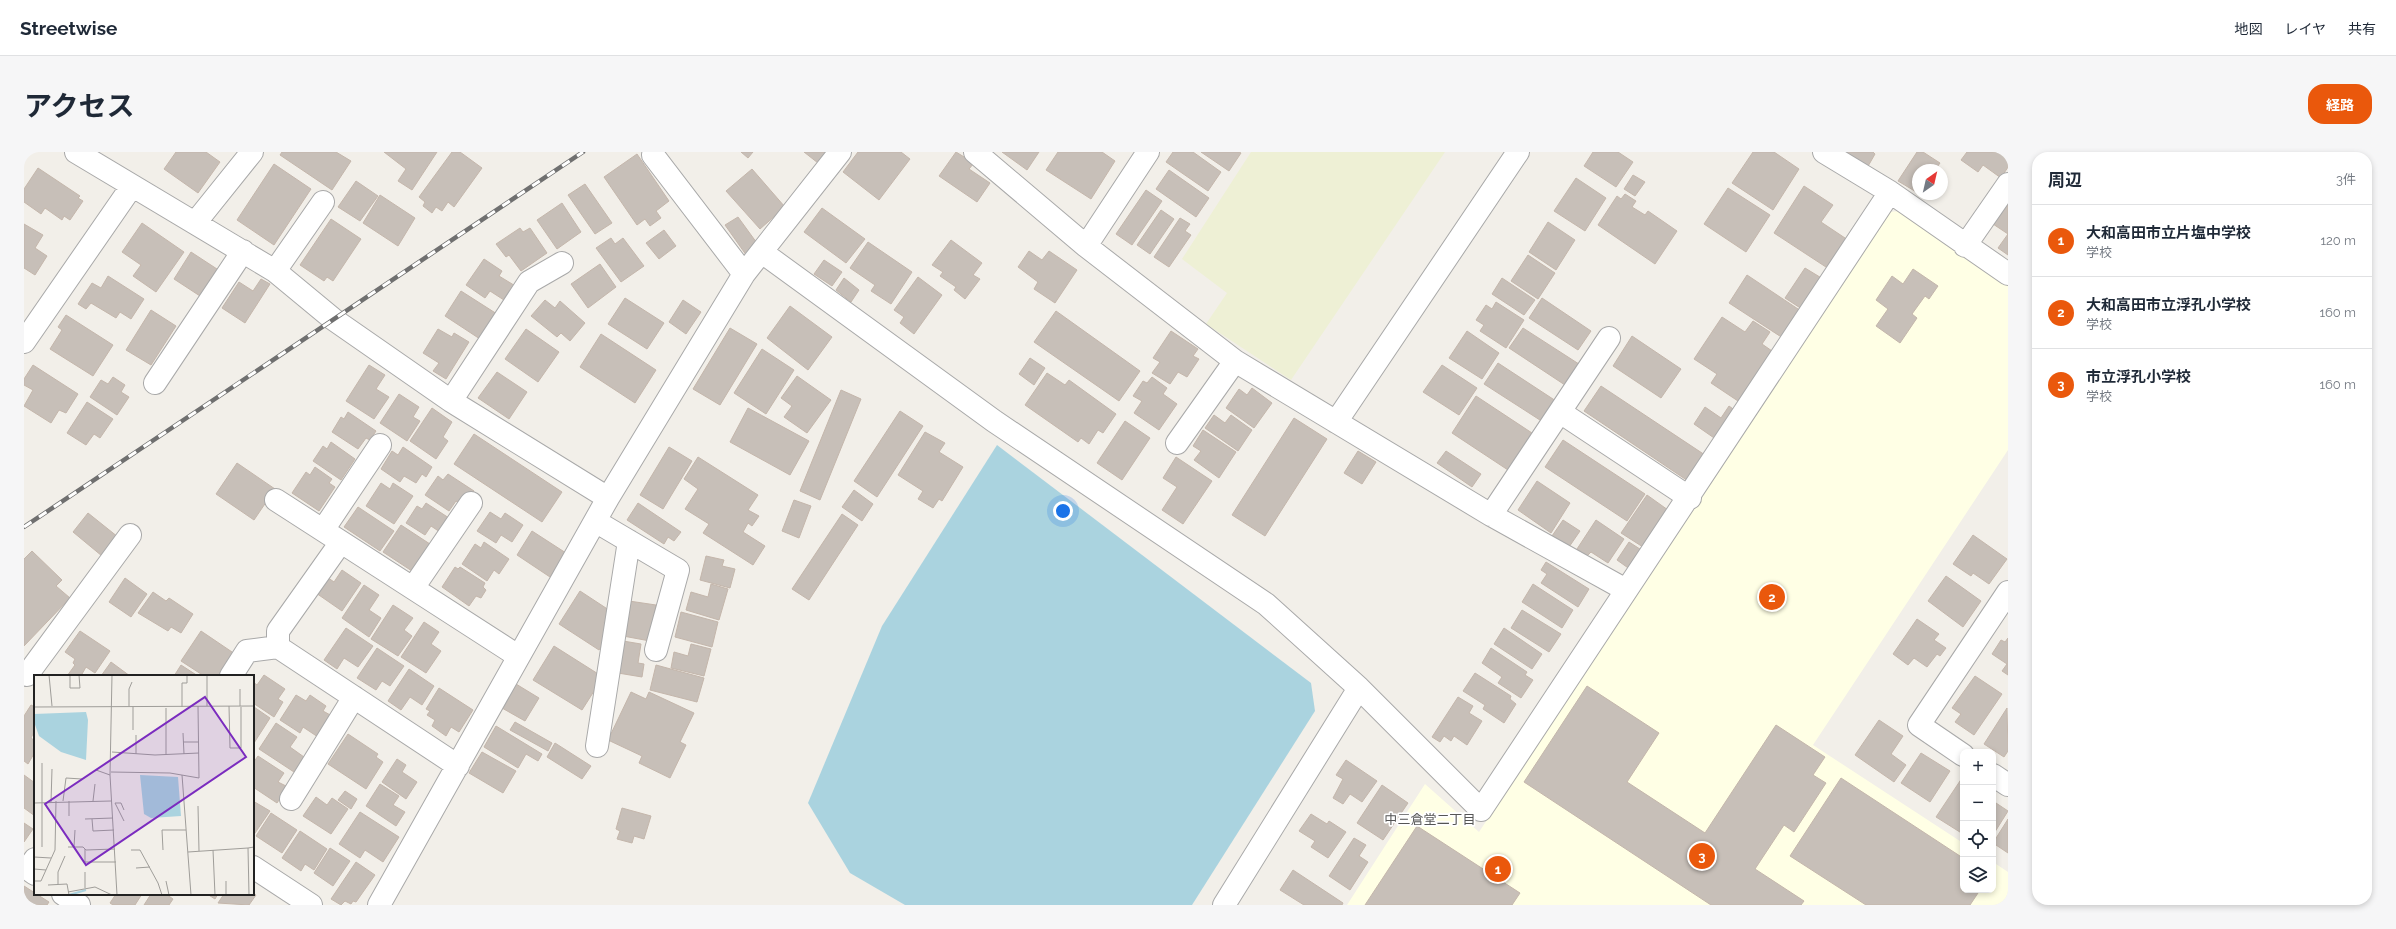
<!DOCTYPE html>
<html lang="ja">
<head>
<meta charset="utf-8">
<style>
  :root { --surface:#fff; --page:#f6f6f7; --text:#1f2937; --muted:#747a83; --line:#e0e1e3; --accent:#ea580c }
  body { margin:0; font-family:Raleway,"Noto Sans JP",sans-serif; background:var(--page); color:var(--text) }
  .controls { position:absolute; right:12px; bottom:12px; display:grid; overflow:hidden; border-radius:8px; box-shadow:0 2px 6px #0003 }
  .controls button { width:36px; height:36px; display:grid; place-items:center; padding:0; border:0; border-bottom:1px solid var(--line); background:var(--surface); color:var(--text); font:20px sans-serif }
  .compass { position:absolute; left:1888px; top:12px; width:36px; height:36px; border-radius:50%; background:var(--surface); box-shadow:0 2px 6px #0003; rotate:34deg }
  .you { position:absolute; left:1039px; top:359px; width:14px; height:14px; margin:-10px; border:3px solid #fff; border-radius:50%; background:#1a73e8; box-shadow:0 0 0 6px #1a73e833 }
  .badge { display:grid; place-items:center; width:26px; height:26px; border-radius:50%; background:var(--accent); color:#fff; font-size:13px; font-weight:700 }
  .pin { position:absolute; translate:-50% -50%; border:2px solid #fff; box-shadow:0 1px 4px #0006 }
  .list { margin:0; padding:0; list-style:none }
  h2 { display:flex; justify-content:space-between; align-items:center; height:52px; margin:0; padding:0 16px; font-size:17px }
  h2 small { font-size:13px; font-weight:400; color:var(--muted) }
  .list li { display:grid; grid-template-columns:26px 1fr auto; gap:12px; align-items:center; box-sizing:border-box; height:72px; padding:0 16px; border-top:1px solid var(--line) }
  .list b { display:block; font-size:15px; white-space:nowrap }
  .list p { margin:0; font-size:13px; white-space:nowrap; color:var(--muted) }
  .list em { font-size:13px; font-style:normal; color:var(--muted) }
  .icon { flex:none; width:22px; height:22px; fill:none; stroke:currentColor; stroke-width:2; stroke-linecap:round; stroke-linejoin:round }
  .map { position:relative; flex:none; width:1984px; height:753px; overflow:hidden; border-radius:16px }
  header { display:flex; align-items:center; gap:24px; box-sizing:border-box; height:56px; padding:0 20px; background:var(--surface); border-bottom:1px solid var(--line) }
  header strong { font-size:19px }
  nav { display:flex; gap:22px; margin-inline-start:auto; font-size:14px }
  .intro { display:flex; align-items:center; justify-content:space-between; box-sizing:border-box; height:96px; padding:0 24px }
  h1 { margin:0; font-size:28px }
  .button { padding:10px 18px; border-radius:16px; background:var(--accent); color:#fff; font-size:14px; font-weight:700 }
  main { display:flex; gap:24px; padding:0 24px }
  aside { flex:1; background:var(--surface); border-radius:16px; box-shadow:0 2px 6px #0003 }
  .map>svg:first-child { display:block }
  .education { fill:#ffffe5 }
  .farmland { fill:#eef0d5 }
  .water { fill:#aad3df }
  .building { fill:#c7bfb8; stroke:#c4b6ab }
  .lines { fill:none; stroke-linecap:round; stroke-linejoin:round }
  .street-casing { stroke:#a9a9a9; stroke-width:24 }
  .street { stroke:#fff; stroke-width:22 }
  .rail-casing { stroke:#707070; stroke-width:4.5 }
  .rail { stroke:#fff; stroke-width:3; stroke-dasharray:9; stroke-linecap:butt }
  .labels { text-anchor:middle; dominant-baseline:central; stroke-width:3.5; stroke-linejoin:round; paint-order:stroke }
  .neighbourhood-label { font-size:13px; fill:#555; stroke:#fff }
  .inset-river { fill:none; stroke:#aad3df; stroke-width:2 }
  .inset-road { fill:none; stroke:#9f9d99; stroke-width:1 }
  .view { fill:#7b2cbf; fill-opacity:0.15; stroke:#7b2cbf; stroke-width:2 }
  .inset-edge { fill:none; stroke:#222; stroke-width:2 }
</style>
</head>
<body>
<header>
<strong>Streetwise</strong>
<nav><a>地図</a><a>レイヤ</a><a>共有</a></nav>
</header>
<div class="intro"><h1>アクセス</h1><a class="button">経路</a></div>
<main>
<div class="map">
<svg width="1984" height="753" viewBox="0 0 1984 753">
  <rect width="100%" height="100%" fill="#f2efe9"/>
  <path class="education" d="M1877 59 1984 132V298L1789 593 1939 691V738H1969V710L1984 720V753H1323L1401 632 1455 680 1864 60Z"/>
  <path class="farmland" d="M1227 0H1421L1267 228 1182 172 1203 141 1158 107Z"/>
  <path class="water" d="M973 293 1287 531 1291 559 1168 753H881L826 721 784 651 858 474Z"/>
  <path class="building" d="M152 0H182L196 10 174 41 140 17Z
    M258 0H312L327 9 308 38 256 3Z
    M360 0H413L388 38 374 29 382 17Z
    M428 0H436L458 16 430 55 424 50 418 59 412 55 408 61 399 54 401 50 395 45Z
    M717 0H729L724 6Z
    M780 0H802L794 11Z
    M834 0H877L886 7 855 48 819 20Z
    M932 0 950 11 945 17 966 31 953 50 915 24Z
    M978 0H1015L1003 18Z
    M1034 0H1078L1091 9 1067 47 1022 18Z
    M1149 0H1169L1197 20 1184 39 1142 10Z
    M1177 0H1215L1217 1 1205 19Z
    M1569 0H1594L1609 10 1592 35 1560 14Z
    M1729 0H1750L1775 17 1749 58 1708 31Z
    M1818 0H1849L1851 2 1843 16Z
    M1893 0H1899L1916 11 1911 18H1894V41L1874 29Z
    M1943 0H1984V15L1977 26 1959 13 1954 20 1937 8Z
    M613 2 645 49 632 59 637 66 626 74 621 67 613 73 580 25Z
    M250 12 287 37 250 93 213 68Z
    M14 16 56 44 54 46 59 49 46 68 40 64 38 68 21 56 17 62 0 50V37Z
    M728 17 761 55 736 77 702 39Z
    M1145 18 1185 46 1172 65 1132 37Z
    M1609 23 1621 30 1611 44 1600 37Z
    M1552 26 1582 46 1561 79 1530 59Z
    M332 29 354 44 336 69 314 55Z
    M561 32 588 71 571 82 544 43Z
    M1780 34 1809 53 1797 70 1824 88 1805 117 1750 81Z
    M1704 36 1746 63 1722 100 1680 72Z
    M1122 38 1138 49 1108 93 1092 82Z
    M1601 42 1612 49 1608 55 1621 63 1624 59 1653 79 1631 112 1574 73 1593 44 1597 47Z
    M356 43 391 66 374 94 339 71Z
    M1984 50V103L1974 96 1984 82 1969 72Z
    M538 51 557 80 533 97 513 68Z
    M798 56 841 87 822 111 780 80Z
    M1137 58 1150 67 1126 102 1113 93Z
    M714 65 738 98 725 107 701 73Z
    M1156 66 1166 72 1161 79 1167 83 1145 115 1130 105Z
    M307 67 337 87 309 129 303 125 300 129 276 113Z
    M1524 70 1551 88 1532 118 1505 100Z
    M118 71 160 100 132 140 109 124 117 113 98 100Z
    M0 72 19 83 11 96 23 104 11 123 0 116Z
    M496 76 499 80 506 76 523 101 497 119 485 103 482 105 472 92Z
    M640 78 652 94 635 107 622 91Z
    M587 86 591 92 599 86 620 114 597 130 572 96Z
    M927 88 958 111 949 123 956 127 941 147 930 138 932 135 916 124 919 120 908 113Z
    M844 90 888 120 867 152 847 139 851 133 826 116Z
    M1005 99 1018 108 1025 99 1053 118 1031 151 1010 137 1014 130 994 115Z
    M167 100 193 117 176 144 150 127Z
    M1504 103 1531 121 1514 147 1487 129Z
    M460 107 478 119 475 124 493 135 483 150 466 139 461 146 442 133Z
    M800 108 818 120 808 134 790 122Z
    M576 112 592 135 564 156 547 132Z
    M1781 116 1804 130 1784 161 1761 146Z
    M1889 117 1914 134 1905 147 1901 144 1888 162 1893 166 1876 191 1852 174 1864 157 1852 148 1868 124 1879 132Z
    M1723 123 1783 163 1765 190 1705 151Z
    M84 124 120 147 107 167 96 160 92 166 67 151 62 157 54 152 68 131 77 136Z
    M894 125 918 143 890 182 876 171 880 165 870 158Z
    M820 126 835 138 827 150 812 138Z
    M1478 126 1511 148 1500 163 1468 142Z
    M237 127 246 132 221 171 198 156 215 130 229 139Z
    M437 139 473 162 456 187 421 164Z
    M601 146 640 171 623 197 584 172Z
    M1518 146 1567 179 1554 198 1505 166Z
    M521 148 531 156 536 149 561 171 546 189 537 181 533 185 507 164Z
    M659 148 677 160 662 182 645 170Z
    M1472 150 1500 168 1482 196 1456 179 1460 173 1452 168 1462 153 1468 157Z
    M766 154 808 185 784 218 743 186Z
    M127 158 152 174 127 213 102 198Z
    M1032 159 1116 219 1095 249 1010 190Z
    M42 163 89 193 69 224 26 197 38 178 34 175Z
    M1698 165 1721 180 1729 169 1746 180 1738 192 1748 199 1714 249 1687 231 1693 222 1670 207Z
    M706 176 733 192 696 253 669 237Z
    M1499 176 1558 214 1544 235 1485 196Z
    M414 177 428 185 430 181 445 190 422 227 409 219 415 211 399 201Z
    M502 177 535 200 514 230 481 207Z
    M1147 179 1174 197 1169 204 1175 207 1163 225 1154 220 1146 232 1128 221 1136 210 1129 206Z
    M1443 179 1475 201 1458 227 1425 206Z
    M577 182 632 218 611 251 556 215Z
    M1608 184 1657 217 1637 246 1589 214Z
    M738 197 770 218 742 262 710 241Z
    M1006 206 1021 216 1010 233 995 222Z
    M1474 211 1532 249 1519 270 1460 232Z
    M9 213 54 242 42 261 35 258 27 271 0 254 9 238 0 233V227Z
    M345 213 361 223 352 237 365 245 350 267 322 249Z
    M1418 213 1453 236 1435 263 1399 240Z
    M473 220 503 240 485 267 454 246Z
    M1023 221 1041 233 1045 228 1092 262 1079 281 1074 278 1065 292 1057 286 1054 290 1001 253Z
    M773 224 807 248 783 281 760 265 768 254 757 246Z
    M89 225 101 233 97 240 105 245 93 263 66 245 77 228 84 232Z
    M1128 225 1143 236 1139 242 1153 252 1135 278 1110 261 1118 249 1109 244 1119 229 1123 231Z
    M1577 234 1684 305 1667 331 1560 259Z
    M1228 236 1248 251 1230 276 1202 256 1215 237 1223 243Z
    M817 238 837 247 796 348 776 339Z
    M375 242 395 255 389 265 396 269 383 289 356 271Z
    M1452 244 1508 281 1484 318 1428 281Z
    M63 250 89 267 76 286 70 282 62 293 43 281Z
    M1705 254 1712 259 1693 288 1670 272 1681 255 1697 266Z
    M408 256 428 270 419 285 424 289 412 307 386 289Z
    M724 256 785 289 766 323 706 290Z
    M876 259 899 274 853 345 830 329Z
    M324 260 352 279 346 288 342 286 334 297 308 280 317 265 320 267Z
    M1190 263 1201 271 1207 263 1228 278 1214 299 1181 276Z
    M1270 266 1303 287 1241 384 1208 363Z
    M1101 269 1126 286 1098 328 1073 311Z
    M1179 278 1212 300 1195 326 1170 308 1177 299 1169 294Z
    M901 280 921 291 915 300 939 315 918 349 915 347 909 356 894 347 899 339 874 323Z
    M450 282 538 340 518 370 430 312Z
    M1539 288 1621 342 1603 369 1521 315Z
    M307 290 331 307 317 328 289 309 299 294 303 297Z
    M379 295 408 315 402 325 398 322 392 331 380 324 376 330 357 317 368 299 374 303Z
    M645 295 668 309 639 357 616 343Z
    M1334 299 1352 310 1338 332 1320 321Z
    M1422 299 1457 322 1448 335 1413 311Z
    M674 305 734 343 724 358 735 364 728 374 724 371 719 380 741 394 729 413 679 381 685 372 661 357 674 337 660 327Z
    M1152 305 1188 329 1159 372 1138 358 1153 335 1139 326Z
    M213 311 251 337 230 368 192 342Z
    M291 315 308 327 305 331 311 335 295 359 268 341 282 320 286 323Z
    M424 322 450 339 440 354 432 349 425 359 401 343 414 324 419 328Z
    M1513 329 1546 351 1527 381 1494 358Z
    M357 331 366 337 369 331 389 344 370 372 342 354Z
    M830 338 849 352 838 369 818 355Z
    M1623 343 1644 358 1619 395 1597 381Z
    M770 348 787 354 775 386 758 379Z
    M402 351 425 366 416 380 407 374 401 383 382 371 393 354 398 357Z
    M614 351 657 380 650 389 644 385 640 392 603 368Z
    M334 355 370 379 356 399 320 375Z
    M466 360 477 367 481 361 499 373 488 390 477 383 472 391 453 379Z
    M64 361 94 385 78 404 49 380Z
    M818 362 834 373 785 448 768 437Z
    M1539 368 1556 379 1545 395 1528 384Z
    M1572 368 1600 387 1584 411 1567 400 1563 404 1553 397Z
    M377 373 409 394 391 421 359 400Z
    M508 379 542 401 526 425 493 403Z
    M1949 383 1983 407 1965 432 1949 421 1947 424 1929 412Z
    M460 390 485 407 475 422 470 418 463 429 438 412 451 392 457 396Z
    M1605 390 1619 399 1607 418 1593 408Z
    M8 399 38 428 32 434 46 446 0 494V407Z
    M682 404 700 408 698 414 711 417 706 436 676 428Z
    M1522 410 1565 437 1554 455 1517 431 1523 422 1517 418Z
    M431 415 434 417 436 415 461 431 459 435 462 438 457 446 452 444 445 454 418 435Z
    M318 418 337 431 318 459 292 441 303 425 310 430Z
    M1922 424 1957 449 1939 475 1904 449Z
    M101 426 123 442 107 465 85 450Z
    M687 432 704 437 695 468 662 458 667 440 684 445Z
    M1509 432 1549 458 1538 476 1498 450Z
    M340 433 355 443 345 458 357 466 345 485 318 466Z
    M556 439 588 460 580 471 589 476 575 498 535 472Z
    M129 440 142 449 145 446 169 462 157 481 147 475 144 479 114 461Z
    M605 449 632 453 626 489 599 484Z
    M369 453 389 466 380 478 388 484 374 504 347 487Z
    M1498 458 1537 482 1525 500 1487 476Z
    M657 460 694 470 688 495 651 485Z
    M1893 467 1915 482 1910 488 1922 496 1916 504 1913 502 1903 515 1890 506 1884 513 1869 502Z
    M400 470 415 480 407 492 417 499 402 521 377 505Z
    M322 476 349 494 334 515 320 506 313 517 300 508Z
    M1480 476 1518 502 1508 517 1470 492Z
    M56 479 86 499 71 521 62 515 58 522 62 524H43L51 513 49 511 51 507 41 500Z
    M177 479 211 502 197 524H180L157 509Z
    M1984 486V523L1978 519 1983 512 1968 502 1977 488 1981 490Z
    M599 489 617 492 614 511 620 512 618 525 594 521Z
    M667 492 687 497 680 524 647 516 650 500 664 504Z
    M530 494 579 525 558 558 509 528Z
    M353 496 380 514 366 534 358 529 352 538 333 526Z
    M1467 496 1503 520 1501 523 1509 528 1497 546 1474 531 1478 525 1458 511Z
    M87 510 106 524H77Z
    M157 513 174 524H150Z
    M632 513 680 526 673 550 626 538Z
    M385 517 410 534 398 553 386 545 377 558 364 549Z
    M1451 521 1487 544 1486 547 1492 552 1480 571 1459 557 1461 553 1439 539Z
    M240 523 261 537 254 547 259 550 250 565 229 551V530L233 533Z
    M1951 524 1978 542 1950 583 1931 570 1937 562 1928 556Z
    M492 532 515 546 501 569 478 556Z
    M1563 534 1635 581 1603 630 1681 681 1752 573 1801 605 1789 623 1802 631 1770 680 1760 673 1731 717 1780 749 1777 753H1687L1500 630Z
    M415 536 449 558 435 580 427 575 422 584 408 574 411 568 403 563 406 559 402 557Z
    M607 540 622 547 625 540 670 561 656 590 662 593 646 626 615 611 618 604 584 588Z
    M272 543 282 549 286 543 302 554 299 559 308 564 294 585 279 575 276 581 256 568Z
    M1434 545 1449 554 1445 561 1458 569 1443 593 1430 584 1427 589 1420 584 1416 590 1408 585Z
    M7 553 11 555V578L7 586 11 589V600L4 612 0 609V564Z
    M230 555 246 566 230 591 229 557Z
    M1983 556 1984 599 1980 605 1960 592Z
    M1855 568 1879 584 1867 602 1882 613 1870 630 1831 603Z
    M491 570 528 591 524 599 486 578Z
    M252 571 273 585 266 595 280 605 270 620 235 597Z
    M472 574 518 602 514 609 502 602 494 616 460 595Z
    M324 582 354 602 352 605 359 610 342 637 304 612Z
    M531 591 567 614 558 627 523 605Z
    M458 600 492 619 479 641 445 621Z
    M1897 601 1926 619 1906 650 1877 631Z
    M234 604 260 621 254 630 264 635 253 651 229 635V611Z
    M373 607 382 613 378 620 393 630 382 647 358 630Z
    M1322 608 1353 629 1338 650 1326 642 1319 652 1309 646 1319 627 1312 623Z
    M0 623 11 631V664L0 656Z
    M1817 626 1939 706V738H1956L1946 753H1842L1766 704Z
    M1938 626 1939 627V682L1912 665Z
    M356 632 375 644 369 653 381 660 372 674 342 654Z
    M1358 633 1384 651 1359 688 1333 671Z
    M321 639 333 647 327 657 314 648Z
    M292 645 303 653 308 646 324 657 307 682 279 664Z
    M229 649 246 659 229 684Z
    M1969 649 1984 659 1969 683Z
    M598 656 627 664 620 687 610 684 608 691 593 687 596 679 592 677Z
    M336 660 375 685 359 710 341 698 336 706 315 692Z
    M247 661 273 678 258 701 232 684Z
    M1287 662 1303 672 1305 669 1322 680 1304 706 1287 695 1291 689 1275 679Z
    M1984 667V701L1969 691Z
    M0 671 9 677 0 690Z
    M1393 674 1496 741 1488 753H1341Z
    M276 679 303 697 290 718 281 712 277 719 258 706Z
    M1330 686 1342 693 1335 704 1344 710 1326 738 1305 724Z
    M306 696 326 709 309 734 290 721Z
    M332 710 351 723 332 750 329 749 327 752 321 749 317 753 307 747Z
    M1269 718 1319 751 1318 753H1280L1256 738Z
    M0 734 25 750 23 753H0Z
    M229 741 232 743 225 753 194 751 200 742Z
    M92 742H118L111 753H89L86 751Z
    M127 742H142L149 747 145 753H120Z
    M183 742H194L191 747Z"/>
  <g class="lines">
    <defs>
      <path id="street" d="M52 0 251 119 309 167 427 249 584 346
        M951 0 1062 94 1211 209 1467 363 1602 438
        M1800 0 1866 40 1984 122
        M629 3 720 122
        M171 71 228 0
        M1062 94 1124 0
        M1941 94 1984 32
        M739 101 970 269 1242 452 1335 536 1457 658C1593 452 1730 247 1866 40
        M251 119 299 50
        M0 190 108 34
        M131 231 219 99
        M427 249 505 130 538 111
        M1536 260 1666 346
        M1312 270 1494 0
        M1153 291 1211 209
        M252 348 494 504
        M1467 363 1585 186
        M571 369 654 418 632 498
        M299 378 356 293
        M317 390 254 479V495L434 614
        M389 436 447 351
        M3 523 106 383
        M207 524 223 499 254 495
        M573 594 605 389
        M1939 603 1895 573 1984 440
        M1969 623 1984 633
        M267 647 330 545
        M11 707 4 717 11 722
        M229 715 287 753
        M39 742 55 753
        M355 753 584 346 720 122 816 0
        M1200 753 1335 536"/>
    </defs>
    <use href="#street" class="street-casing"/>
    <use href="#street" class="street"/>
    <defs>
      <path id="rail" d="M0 375 559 0"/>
    </defs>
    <use href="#rail" class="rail-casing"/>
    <use href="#rail" class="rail"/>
  </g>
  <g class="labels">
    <g class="neighbourhood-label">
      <text x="1406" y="667">中三倉堂二丁目</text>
    </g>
  </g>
  <g transform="translate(10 523)">
    <rect width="220" height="220" fill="#f2efe9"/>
    <path d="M52 37 54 45 52 85 27 77 5 61 0 47V39ZM106 100 144 102 147 141 117 143 110 139Z" fill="#aad3df"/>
    <path class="inset-river" d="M35 220 52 215"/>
    <path class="inset-road" d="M15 0 18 31M36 0V13H46L45 0M78 0 76 100 83 220M206 14V31M95 31V14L98 7M173 31V0M195 31 196 73H207V32M0 32 220 31M148 32V8H153V0M132 33V80M99 55V31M149 58 150 79M102 60V79M149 67H165M78 77 121 80 165 78M62 95 76 100M77 97 136 98 165 103 164 31M148 100 157 220M29 126 32 103 48 104M35 126V141M59 126 61 109M17 127 18 94M0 128 77 126M81 128 90 146M81 128H87L90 135M164 131 165 176M51 144 79 143M58 144 59 156 80 155M8 172V88M34 172H49L52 175 81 174M40 172 41 155M51 174V187H82M97 175H106L124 208 128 220M129 175 128 155H152M179 175 181 220M154 177 214 173M0 182 17 183M102 193 116 192M0 194 12 195M51 197V213M0 206H7L21 175 22 126M132 206 135 220M24 209V197L31 181M14 210 33 209 35 220M34 217 61 212 78 220M192 220V206M215 220 214 173 220 172"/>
    <path class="view" d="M171 22 212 82 52 190 11 129Z"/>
    <rect width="220" height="220" class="inset-edge"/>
  </g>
</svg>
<div class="controls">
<button>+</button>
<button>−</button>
<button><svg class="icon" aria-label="locate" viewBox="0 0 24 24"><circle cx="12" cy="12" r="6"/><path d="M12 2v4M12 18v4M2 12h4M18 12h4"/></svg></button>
<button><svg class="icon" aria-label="layers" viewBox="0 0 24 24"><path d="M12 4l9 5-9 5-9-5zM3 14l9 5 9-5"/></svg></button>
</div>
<svg class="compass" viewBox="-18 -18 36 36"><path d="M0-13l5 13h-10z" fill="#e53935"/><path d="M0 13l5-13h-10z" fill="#747a83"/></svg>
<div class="you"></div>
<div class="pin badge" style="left:1474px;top:717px">1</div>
<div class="pin badge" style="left:1748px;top:445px">2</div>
<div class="pin badge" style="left:1678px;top:704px">3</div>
</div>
<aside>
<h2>周辺<small>3件</small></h2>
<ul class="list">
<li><span class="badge">1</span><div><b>大和高田市立片塩中学校</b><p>学校</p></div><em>120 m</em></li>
<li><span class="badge">2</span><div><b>大和高田市立浮孔小学校</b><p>学校</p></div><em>160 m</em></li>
<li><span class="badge">3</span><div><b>市立浮孔小学校</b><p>学校</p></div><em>160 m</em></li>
</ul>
</aside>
</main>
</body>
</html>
